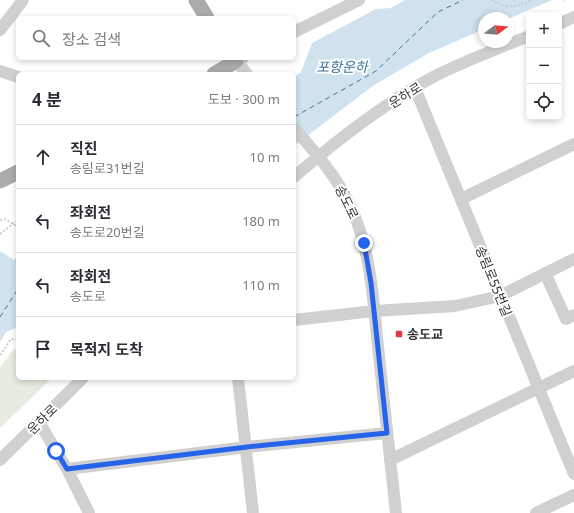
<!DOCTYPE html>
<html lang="ko">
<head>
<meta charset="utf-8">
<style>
  :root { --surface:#fff; --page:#f2f2f3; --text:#2b2b33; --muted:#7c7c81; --line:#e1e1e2 }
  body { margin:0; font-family:"Noto Sans","Noto Sans KR",sans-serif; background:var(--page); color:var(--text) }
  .controls { position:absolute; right:12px; top:12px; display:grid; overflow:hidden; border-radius:6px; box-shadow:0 2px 6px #0003 }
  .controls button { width:36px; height:36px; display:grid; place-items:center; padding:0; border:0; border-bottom:1px solid var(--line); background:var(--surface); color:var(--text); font:20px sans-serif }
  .compass { position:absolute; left:478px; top:12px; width:36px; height:36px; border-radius:50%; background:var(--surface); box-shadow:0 2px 6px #0003; rotate:74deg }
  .stop { position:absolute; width:12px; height:12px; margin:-9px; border:3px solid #2563eb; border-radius:50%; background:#fff }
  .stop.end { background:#2563eb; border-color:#fff; box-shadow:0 1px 4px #0008 }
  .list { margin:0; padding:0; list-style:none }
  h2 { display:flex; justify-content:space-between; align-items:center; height:52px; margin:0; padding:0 16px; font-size:17px }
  h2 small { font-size:13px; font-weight:400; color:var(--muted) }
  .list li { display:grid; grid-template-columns:26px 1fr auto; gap:12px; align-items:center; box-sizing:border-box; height:64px; padding:0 16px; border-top:1px solid var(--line) }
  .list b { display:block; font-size:15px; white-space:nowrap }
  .list p { margin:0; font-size:13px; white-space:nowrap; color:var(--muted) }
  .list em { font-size:13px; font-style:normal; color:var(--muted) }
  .icon { flex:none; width:22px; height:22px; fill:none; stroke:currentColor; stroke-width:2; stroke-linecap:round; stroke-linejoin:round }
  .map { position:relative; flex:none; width:574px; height:513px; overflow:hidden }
  .search { position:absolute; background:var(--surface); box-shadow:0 2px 6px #0003; left:16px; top:16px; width:280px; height:44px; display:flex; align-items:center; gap:10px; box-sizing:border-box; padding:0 14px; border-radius:6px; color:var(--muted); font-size:15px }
  .panel { position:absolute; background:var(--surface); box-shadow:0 2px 6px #0003; left:16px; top:72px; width:280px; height:308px; border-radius:6px }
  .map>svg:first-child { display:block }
  .green { fill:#e6ecdf }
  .water { fill:#cfe2ee }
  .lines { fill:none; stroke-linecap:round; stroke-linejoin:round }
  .ferry { stroke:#3f7597; stroke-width:1; stroke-dasharray:5 4; stroke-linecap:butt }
  .path { stroke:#cdcdcd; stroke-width:2; stroke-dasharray:2 2; stroke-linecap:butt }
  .minor { stroke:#d0d0d0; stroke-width:12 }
  .major { stroke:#ababab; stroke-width:15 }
  .path-bridge { stroke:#cdcdcd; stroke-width:2; stroke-dasharray:2 2; stroke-linecap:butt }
  .route { stroke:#2563eb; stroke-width:5 }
  .poi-dot { fill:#e63946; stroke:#fff; stroke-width:1.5 }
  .labels { text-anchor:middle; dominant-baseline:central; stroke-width:4; stroke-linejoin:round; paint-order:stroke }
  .street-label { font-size:13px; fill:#333; stroke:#fff }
  .poi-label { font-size:13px; font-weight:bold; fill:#333; stroke:#fff; text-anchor:start }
  .water-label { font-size:14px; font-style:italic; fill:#3f7597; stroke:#fff }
</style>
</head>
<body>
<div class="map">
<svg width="574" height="513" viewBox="0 0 574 513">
  <rect width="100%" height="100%" fill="#fff"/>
  <path class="green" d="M14 349 18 350V378H52L0 428V368Z"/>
  <path class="water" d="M405 0H552L508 19 484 18V29L429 53 374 85 294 146V77L301 72 312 43 376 9 391 8Z
    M0 251 14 260 18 254V327L6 332 0 342Z"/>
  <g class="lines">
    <path class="ferry" d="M294 117 376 71 438 12 463 0
      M0 317 18 289"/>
    <path class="path" d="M491 0C507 9 515 8 532 0
      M564 0H565
      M0 234 18 220
      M0 355 11 339 18 340"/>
    <path class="minor" d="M559 24 574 17
      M0 30 23 0
      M294 32 359 0
      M243 58 236 61 247 74
      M0 71 18 77
      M415 88 574 474
      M294 128C316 153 337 177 351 207 371 251 373 299 378 347 384 402 390 457 396 513
      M294 177C337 140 383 104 433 77 464 61 497 49 529 36
      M461 199 574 144
      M545 273 566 319 574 315
      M294 320 374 311 455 306 500 296 574 259
      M238 378 253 513
      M39 422 67 469 89 513
      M0 460 83 378
      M390 460 574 371
      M67 469 247 447 387 433
      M536 513 574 495"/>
    <path class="major" d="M196 0 207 18
      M214 74 236 61 233 58
      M0 181 18 172"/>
    <path class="path-bridge" d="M0 220 5 219 18 227"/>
  </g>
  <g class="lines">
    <path class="route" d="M56 451 67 469 247 447 387 433 371 283 364 243"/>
  </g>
  <rect class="poi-dot" x="395" y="330" width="8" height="8" rx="2"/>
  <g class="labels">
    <g class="street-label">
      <text transform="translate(405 95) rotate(-32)">운하로</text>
      <text transform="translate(347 202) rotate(64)">송도로</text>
      <text transform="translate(494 281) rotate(68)">송림로55번길</text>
      <text transform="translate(42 419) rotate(-45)">운하로</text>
    </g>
    <g class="poi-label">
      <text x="407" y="334">송도교</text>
    </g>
    <g class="water-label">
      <text x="342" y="66">포항운하</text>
    </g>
  </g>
</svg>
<div class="controls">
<button>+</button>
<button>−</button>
<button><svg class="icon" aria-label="locate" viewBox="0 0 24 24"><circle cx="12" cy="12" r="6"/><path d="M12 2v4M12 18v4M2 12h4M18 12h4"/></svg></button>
</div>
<svg class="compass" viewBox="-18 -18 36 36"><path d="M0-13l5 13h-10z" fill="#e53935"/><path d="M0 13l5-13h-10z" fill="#7c7c81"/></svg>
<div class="stop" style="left:56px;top:451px"></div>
<div class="stop end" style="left:364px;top:243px"></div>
<div class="search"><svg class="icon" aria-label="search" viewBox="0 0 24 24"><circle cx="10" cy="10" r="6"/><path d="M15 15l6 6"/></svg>장소 검색</div>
<section class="panel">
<h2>4 분<small>도보 · 300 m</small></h2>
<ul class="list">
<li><svg class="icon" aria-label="ahead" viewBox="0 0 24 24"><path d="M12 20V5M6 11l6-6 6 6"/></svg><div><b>직진</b><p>송림로31번길</p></div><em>10 m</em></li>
<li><svg class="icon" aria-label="left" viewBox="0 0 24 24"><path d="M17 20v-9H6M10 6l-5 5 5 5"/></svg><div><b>좌회전</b><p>송도로20번길</p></div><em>180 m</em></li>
<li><svg class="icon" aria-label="left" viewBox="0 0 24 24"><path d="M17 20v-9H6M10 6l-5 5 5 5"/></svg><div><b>좌회전</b><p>송도로</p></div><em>110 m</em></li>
<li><svg class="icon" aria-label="arrive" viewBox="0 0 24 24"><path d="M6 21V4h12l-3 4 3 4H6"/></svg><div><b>목적지 도착</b></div></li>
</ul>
</section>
</div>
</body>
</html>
